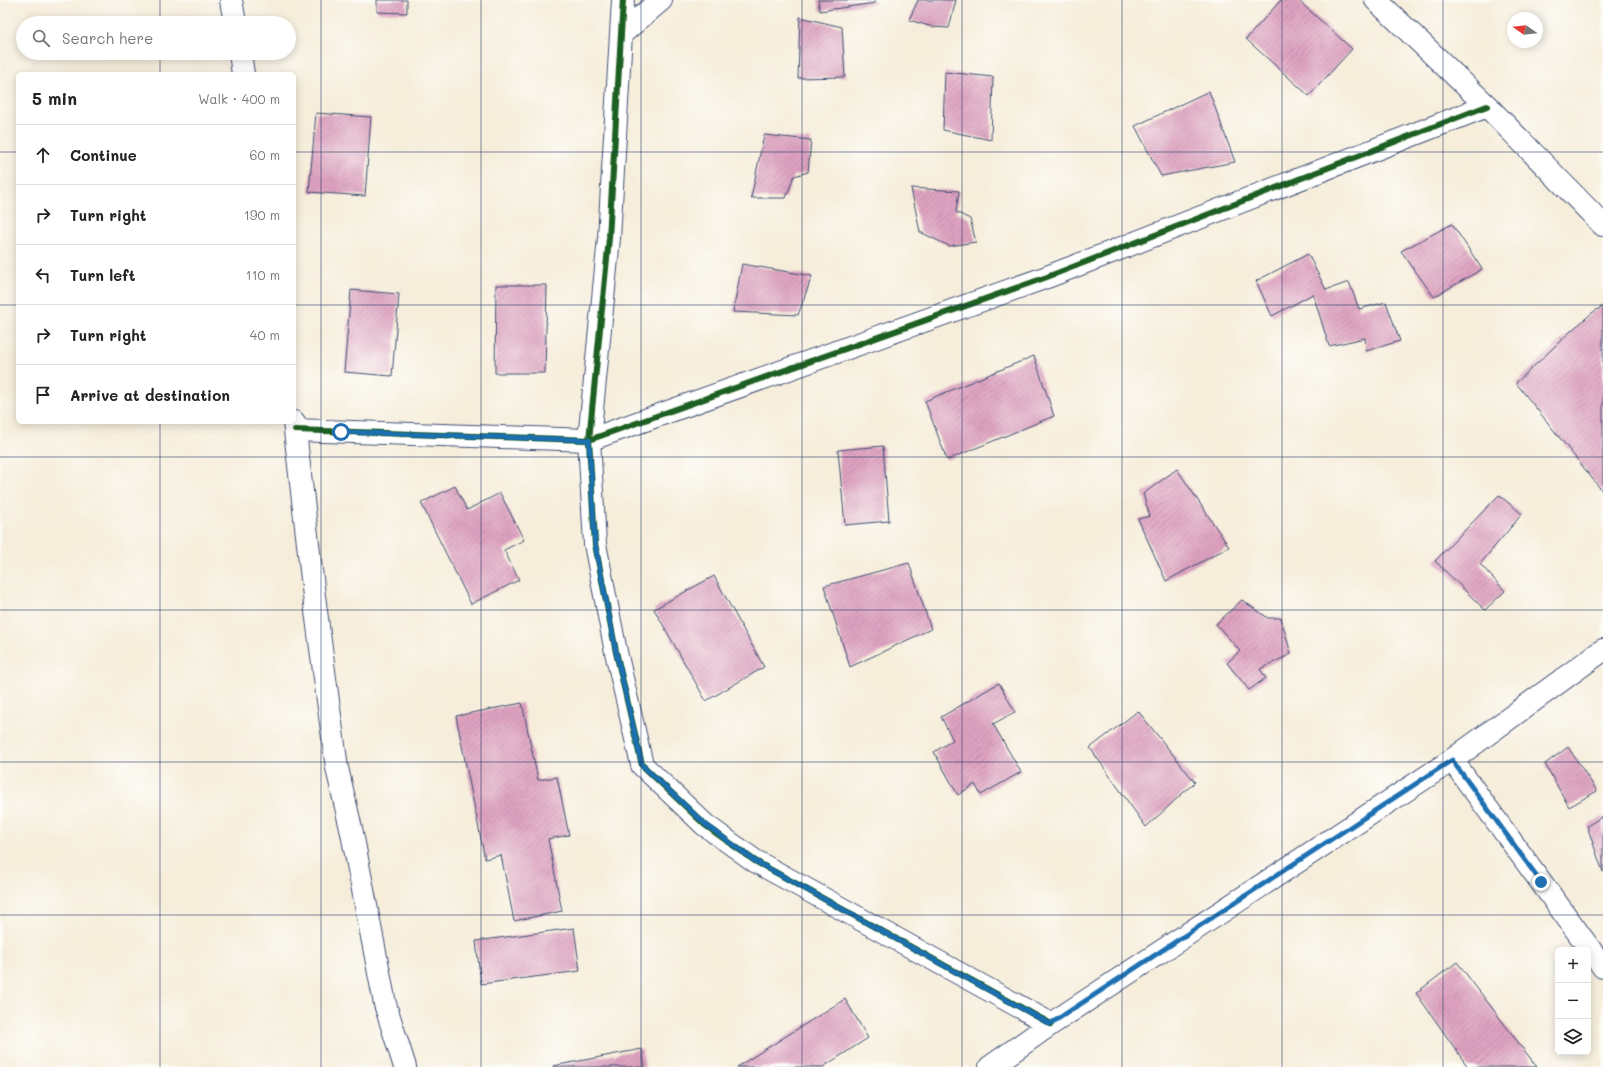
<!DOCTYPE html>
<html lang="en">
<head>
<meta charset="utf-8">
<style>
  :root { --surface:#fff; --page:#f6f6f6; --text:#222; --muted:#767676; --line:#e0e0e0 }
  body { margin:0; font-family:Mali,sans-serif; background:var(--page); color:var(--text) }
  .controls { position:absolute; right:12px; bottom:12px; display:grid; overflow:hidden; border-radius:6px; box-shadow:0 2px 10px #0003 }
  .controls button { width:36px; height:36px; display:grid; place-items:center; padding:0; border:0; border-bottom:1px solid var(--line); background:var(--surface); color:var(--text); font:20px sans-serif }
  .compass { position:absolute; left:1507px; top:12px; width:36px; height:36px; border-radius:50%; background:var(--surface); box-shadow:0 2px 10px #0003; rotate:284deg }
  .stop { position:absolute; width:12px; height:12px; margin:-9px; border:3px solid #1f6fb2; border-radius:50%; background:#fff }
  .stop.end { background:#1f6fb2; border-color:#fff; box-shadow:0 1px 4px #0008 }
  .list { margin:0; padding:0; list-style:none }
  h2 { display:flex; justify-content:space-between; align-items:center; height:52px; margin:0; padding:0 16px; font-size:17px }
  h2 small { font-size:13px; font-weight:400; color:var(--muted) }
  .list li { display:grid; grid-template-columns:26px 1fr auto; gap:12px; align-items:center; box-sizing:border-box; height:60px; padding:0 16px; border-top:1px solid var(--line) }
  .list b { display:block; font-size:15px; white-space:nowrap }
  .list em { font-size:13px; font-style:normal; color:var(--muted) }
  .icon { flex:none; width:22px; height:22px; fill:none; stroke:currentColor; stroke-width:2; stroke-linecap:round; stroke-linejoin:round }
  .map { position:relative; flex:none; width:1603px; height:1067px; overflow:hidden }
  .search { position:absolute; background:var(--surface); box-shadow:0 2px 10px #0003; left:16px; top:16px; width:280px; height:44px; display:flex; align-items:center; gap:10px; box-sizing:border-box; padding:0 14px; border-radius:22px; color:var(--muted); font-size:15px }
  .panel { position:absolute; background:var(--surface); box-shadow:0 2px 10px #0003; left:16px; top:72px; width:280px; height:352px; border-radius:6px }
  .map>svg:first-child { display:block }
  .building { fill:url(#building-hatch) }
  .lines { fill:none; stroke-linecap:round; stroke-linejoin:round }
  .street-casing { stroke:#3c4c71; stroke-width:24 }
  .street { stroke:#fff; stroke-width:22 }
  .cycleway-casing { stroke:#fdfcf7; stroke-width:8 }
  .cycleway { stroke:#1b5e20; stroke-width:6 }
  .route { stroke:#1f6fb2; stroke-width:5 }
  .grid { fill:none; stroke:#1b2f5e; stroke-width:1; stroke-opacity:0.55 }
</style>
</head>
<body>
<div class="map">
<svg width="1603" height="1067" viewBox="0 0 1603 1067">
  <defs>
    <pattern id="building-hatch" width="6" height="6" patternUnits="userSpaceOnUse"><rect width="6" height="6" fill="#dfa3c1"/><path d="M-1 1l2-2M0 6l6-6M5 7l2-2" fill="none" stroke="#b485a0"/></pattern>
  </defs>
  <rect width="100%" height="100%" fill="#fdfcf7"/>
  <filter id="ink" filterUnits="userSpaceOnUse"><feTurbulence type="fractalNoise" baseFrequency=".025" numOctaves="2"/><feDisplacementMap in="SourceGraphic" scale="8" xChannelSelector="R" yChannelSelector="G"/><feConvolveMatrix kernelMatrix="1 2 1 2 8 2 1 2 1" color-interpolation-filters="sRGB"/></filter>
  <filter id="wash" filterUnits="userSpaceOnUse"><feTurbulence type="fractalNoise" baseFrequency=".012" numOctaves="4" result="noise"/><feDisplacementMap in="SourceGraphic" scale="16" xChannelSelector="R" yChannelSelector="G"/><feGaussianBlur stdDeviation="0.9" result="paint"/><feColorMatrix in="noise" values="0 0 0 0 0 0 0 0 0 0 0 0 0 0 0 0 0 1.4 0 .05"/><feComposite in="paint" operator="in"/></filter>
  <g filter="url(#wash)">
    <rect width="100%" height="100%" fill="#f6edda"/>
    <g id="blocks">
      <path class="building" d="M377 0H407V13L377 12Z
        M818 0H875V3L820 11Z
        M918 0H956L949 28 933 27 909 20Z
        M1281 0H1298L1352 49 1309 96 1246 39Z
        M800 17 842 27 845 77 798 78Z
        M945 72 993 77 991 140 943 130Z
        M1209 91 1235 162 1161 176 1135 126Z
        M316 113 371 117 365 196 309 192Z
        M764 135 811 140 808 172 794 176 786 198H751Z
        M911 188 959 191 956 212 970 219 976 242 949 246 920 232Z
        M1452 224 1482 269 1434 297 1401 251Z
        M1308 254 1326 290 1349 282 1359 309 1386 302 1400 341 1366 351 1365 338 1329 346 1313 294 1272 316 1256 281Z
        M742 264 812 276 798 315 733 312Z
        M496 285H547L545 373H495Z
        M351 290 399 294 392 376 344 372Z
        M1603 306V492L1516 383 1571 331 1592 313Z
        M1034 356 1054 416 947 460 925 401Z
        M883 446 889 521 845 525 838 450Z
        M1177 469 1229 547 1166 581 1138 519 1150 516 1143 494Z
        M455 486 467 510 500 493 524 540 504 550 519 580 471 604 421 503Z
        M1499 495 1522 514 1480 564 1505 591 1485 610 1435 561Z
        M909 563 931 629 850 667 824 586Z
        M714 576 764 667 706 701 654 609Z
        M1242 600 1268 618H1281L1291 654 1260 669 1266 678 1249 690 1227 663 1240 651 1216 624Z
        M999 683 1015 712 993 724 1021 772 981 795 975 784 958 795 934 752 953 740 941 717Z
        M522 703 538 780 557 777 569 835 548 839 562 911 514 921 501 855 485 859 456 716Z
        M1138 711 1195 782 1146 827 1090 748Z
        M1568 747 1597 791 1569 807 1545 764Z
        M1603 816V872L1587 826Z
        M574 928 580 971 481 984 476 941Z
        M1457 962 1537 1067H1468L1416 993Z
        M845 999 868 1038 823 1067H737Z
        M642 1049 645 1067H553V1066Z"/>
    </g>
  </g>
  <g filter="url(#ink)">
    <use href="#blocks" fill-opacity="0" stroke="#3c4c71" stroke-width="1"/>
    <g class="lines">
      <defs>
        <path id="street" d="M231 0 235 23
          M623 0 609 238 589 440 595 544 616 652 642 765 705 825 755 861 1051 1024
          M1376 0 1487 106 1603 225
          M621 34 661 0
          M240 53 243 74
          M294 422 314 596 337 768 352 833 385 1004 405 1067
          M295 430 589 440 1047 277 1487 106
          M1452 760 1603 967
          M990 1067 1051 1024 1452 760 1603 650"/>
      </defs>
      <use href="#street" class="street-casing"/>
      <use href="#street" class="street"/>
      <defs>
        <path id="cycleway" d="M623 0 609 238 589 440 595 544 616 652 642 765 705 825 755 861 1051 1024
          M295 430 589 440 1047 277 1487 106"/>
      </defs>
      <use href="#cycleway" class="cycleway-casing"/>
      <use href="#cycleway" class="cycleway"/>
    </g>
  </g>
  <g class="lines" filter="url(#ink)">
    <path class="route" d="M341 432 589 440 595 544 616 652 642 765 705 824 755 861 1050 1024 1452 760 1541 882"/>
  </g>
  <path class="grid" d="M160 0V23M321 0V1067M481 0V1067M641 0V1067M802 0V1067M962 0V1067M1122 0V1067M1282 0V1067M1443 0V1067M160 53V74M0 152H18M294 152H1603M0 305H18M294 305H1603M160 422V1067M0 457H1603M0 610H1603M0 762H1603M0 915H1603"/>
</svg>
<div class="controls">
<button>+</button>
<button>−</button>
<button><svg class="icon" aria-label="layers" viewBox="0 0 24 24"><path d="M12 4l9 5-9 5-9-5zM3 14l9 5 9-5"/></svg></button>
</div>
<svg class="compass" viewBox="-18 -18 36 36"><path d="M0-13l5 13h-10z" fill="#e53935"/><path d="M0 13l5-13h-10z" fill="#767676"/></svg>
<div class="stop" style="left:341px;top:432px"></div>
<div class="stop end" style="left:1541px;top:882px"></div>
<div class="search"><svg class="icon" aria-label="search" viewBox="0 0 24 24"><circle cx="10" cy="10" r="6"/><path d="M15 15l6 6"/></svg>Search here</div>
<section class="panel">
<h2>5 min<small>Walk · 400 m</small></h2>
<ul class="list">
<li><svg class="icon" aria-label="ahead" viewBox="0 0 24 24"><path d="M12 20V5M6 11l6-6 6 6"/></svg><div><b>Continue</b></div><em>60 m</em></li>
<li><svg class="icon" aria-label="right" viewBox="0 0 24 24"><path d="M7 20v-9h11M14 6l5 5-5 5"/></svg><div><b>Turn right</b></div><em>190 m</em></li>
<li><svg class="icon" aria-label="left" viewBox="0 0 24 24"><path d="M17 20v-9H6M10 6l-5 5 5 5"/></svg><div><b>Turn left</b></div><em>110 m</em></li>
<li><svg class="icon" aria-label="right" viewBox="0 0 24 24"><path d="M7 20v-9h11M14 6l5 5-5 5"/></svg><div><b>Turn right</b></div><em>40 m</em></li>
<li><svg class="icon" aria-label="arrive" viewBox="0 0 24 24"><path d="M6 21V4h12l-3 4 3 4H6"/></svg><div><b>Arrive at destination</b></div></li>
</ul>
</section>
</div>
</body>
</html>
